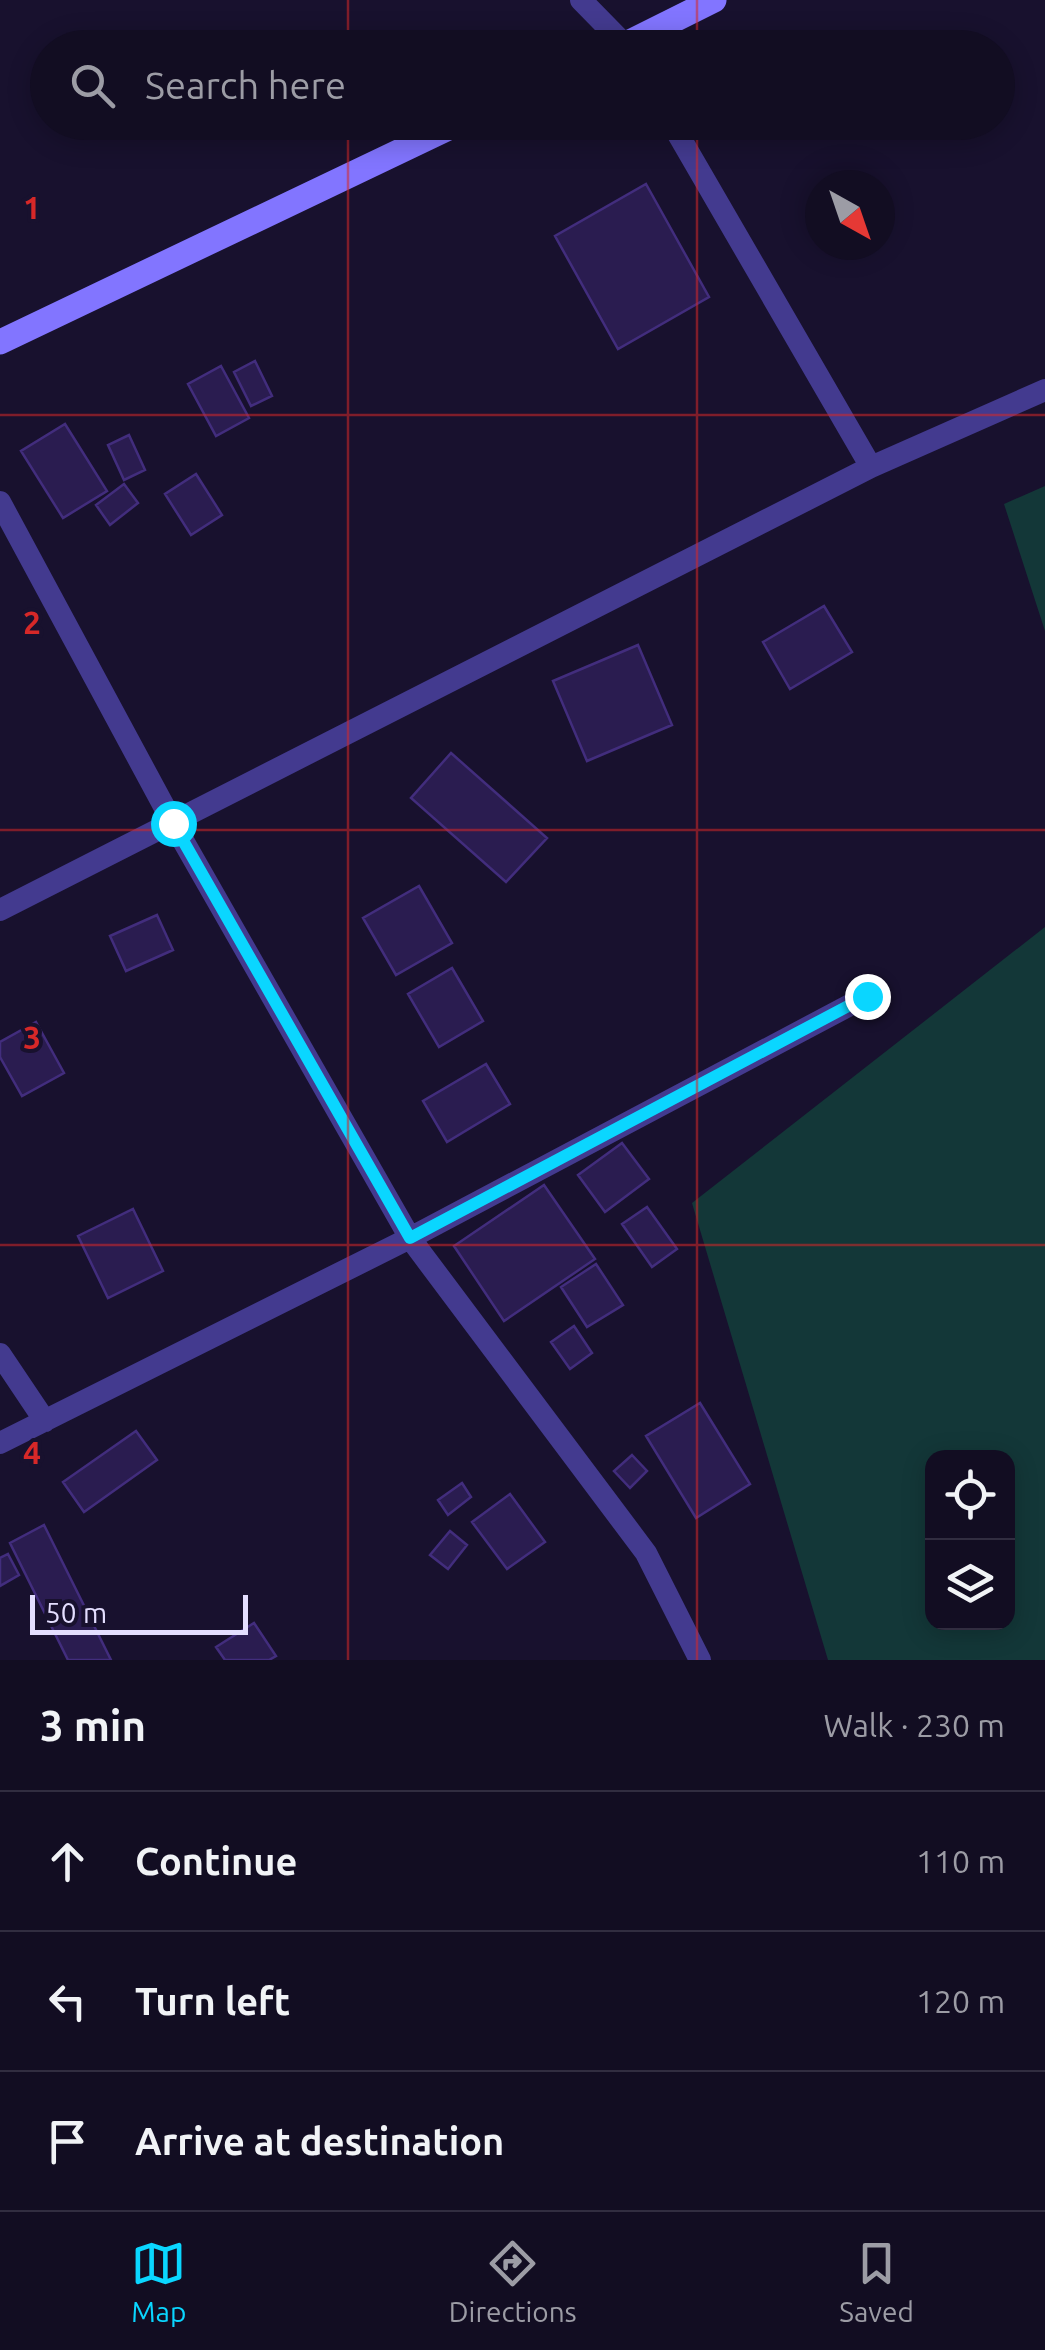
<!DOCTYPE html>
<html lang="en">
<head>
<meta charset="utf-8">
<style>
  :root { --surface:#120d22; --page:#1b162a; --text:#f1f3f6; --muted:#9c9ca5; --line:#312d40; --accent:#0ad6ff }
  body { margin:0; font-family:Ubuntu,sans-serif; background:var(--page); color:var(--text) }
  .controls { position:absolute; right:30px; bottom:30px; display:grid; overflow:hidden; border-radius:20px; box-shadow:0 5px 25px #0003 }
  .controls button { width:90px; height:90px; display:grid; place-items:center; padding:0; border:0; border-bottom:2px solid var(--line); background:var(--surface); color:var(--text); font:50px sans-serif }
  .compass { position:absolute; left:805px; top:170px; width:90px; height:90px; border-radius:50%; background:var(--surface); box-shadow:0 5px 25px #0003; rotate:140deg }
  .scale { position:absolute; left:30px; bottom:25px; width:218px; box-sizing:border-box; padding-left:10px; border:5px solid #e4deff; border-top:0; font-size:28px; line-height:35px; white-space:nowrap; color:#e4deff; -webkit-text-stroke:8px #18112e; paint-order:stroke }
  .stop { position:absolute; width:30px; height:30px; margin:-22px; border:8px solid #0ad6ff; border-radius:50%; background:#fff }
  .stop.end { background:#0ad6ff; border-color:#fff; box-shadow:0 2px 10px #0008 }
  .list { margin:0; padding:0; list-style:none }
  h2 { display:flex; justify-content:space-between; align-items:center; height:130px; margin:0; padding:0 40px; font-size:42px }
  h2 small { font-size:32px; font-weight:400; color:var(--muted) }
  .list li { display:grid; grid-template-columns:65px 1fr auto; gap:30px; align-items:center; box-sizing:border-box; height:140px; padding:0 40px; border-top:2px solid var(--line) }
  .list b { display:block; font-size:38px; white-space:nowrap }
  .list em { font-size:32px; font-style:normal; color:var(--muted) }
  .icon { flex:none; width:55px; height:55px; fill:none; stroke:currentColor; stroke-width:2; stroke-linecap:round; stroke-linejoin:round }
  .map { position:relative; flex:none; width:1045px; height:1660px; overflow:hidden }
  .search { position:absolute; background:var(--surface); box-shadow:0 5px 25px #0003; left:30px; right:30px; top:30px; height:110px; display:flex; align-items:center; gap:25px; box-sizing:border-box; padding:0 35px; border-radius:55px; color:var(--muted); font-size:38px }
  .sheet { height:550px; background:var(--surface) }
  nav { display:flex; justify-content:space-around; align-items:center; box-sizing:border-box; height:140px; border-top:2px solid var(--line); background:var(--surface); font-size:28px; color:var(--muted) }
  nav a { display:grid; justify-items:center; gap:5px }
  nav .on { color:var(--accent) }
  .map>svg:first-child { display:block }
  .green { fill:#133738; fill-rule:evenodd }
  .building { fill:#2a1c50; stroke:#422d7d; stroke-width:2.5 }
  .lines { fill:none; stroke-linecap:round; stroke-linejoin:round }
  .street { stroke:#433a8f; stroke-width:22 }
  .secondary { stroke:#8275ff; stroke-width:25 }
  .route { stroke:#0ad6ff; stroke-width:12 }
  .grid { fill:none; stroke:#d62828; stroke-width:2.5; stroke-opacity:0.55 }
  .grid-label { font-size:32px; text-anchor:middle; font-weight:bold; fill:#d62828; stroke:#18112e; stroke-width:8; stroke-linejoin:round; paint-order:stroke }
</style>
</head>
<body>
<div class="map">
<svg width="1045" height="1660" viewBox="0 0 1045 1660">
  <rect width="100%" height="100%" fill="#18112e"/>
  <path class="green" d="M1045 486V631L1004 504Z
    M1045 927V1660H828L692 1203ZM932 1458H1008V1622H932Z"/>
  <path class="building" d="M646 184 709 297 618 349 555 236Z
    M255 361 272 396 251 406 234 372Z
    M221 366 249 418 216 436 188 384Z
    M65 424 107 491 63 518 21 451Z
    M129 435 145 470 124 480 108 445Z
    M196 474 222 515 191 535 165 494Z
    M124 484 138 503 110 525 96 505Z
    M824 606 852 652 790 689 763 642Z
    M638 645 672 725 587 761 553 681Z
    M451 753 547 838 506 882 411 798Z
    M419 886 452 943 396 975 363 918Z
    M157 915 173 950 126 971 110 936Z
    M452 968 483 1021 439 1047 408 994Z
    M36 1022 64 1073 22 1096 0 1057V1042Z
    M486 1064 510 1104 447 1142 423 1101Z
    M622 1143 649 1179 605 1212 578 1175Z
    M544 1185 595 1259 504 1321 454 1246Z
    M647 1207 677 1249 652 1267 622 1224Z
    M133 1209 163 1271 108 1298 78 1236Z
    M596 1264 623 1305 587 1327 561 1287Z
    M574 1326 592 1353 570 1369 551 1342Z
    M700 1403 750 1484 696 1518 646 1436Z
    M136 1431 157 1460 84 1512 63 1482Z
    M632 1455 647 1471 630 1488 614 1471Z
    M462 1483 471 1497 448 1515 438 1500Z
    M510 1494 545 1542 507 1569 472 1522Z
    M44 1525 111 1660H68L10 1543Z
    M450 1531 467 1545 448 1569 430 1555Z
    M8 1554 19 1575 0 1586V1558Z
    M254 1623 276 1656 269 1660H225L216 1647Z"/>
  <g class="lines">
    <path class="street" d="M581 0 628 48
      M871 467 1045 390
      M0 502 173 823 410 1238 646 1553 700 1660
      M0 910 871 467 671 122
      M0 1354 45 1421
      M0 1443 410 1238 867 996"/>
    <path class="secondary" d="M618 48 714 0
      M0 342 461 122"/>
  </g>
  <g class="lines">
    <path class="route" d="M173 823 410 1238 867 996"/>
  </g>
  <path class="grid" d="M348 0V48M697 0V48M348 122V1660M697 122V1660M0 415H1045M0 830H1045M0 1245H1045"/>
  <g class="grid-label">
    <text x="32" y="219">1</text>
    <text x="32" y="634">2</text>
    <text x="32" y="1049">3</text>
    <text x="32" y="1464">4</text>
  </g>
</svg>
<div class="controls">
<button><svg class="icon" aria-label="locate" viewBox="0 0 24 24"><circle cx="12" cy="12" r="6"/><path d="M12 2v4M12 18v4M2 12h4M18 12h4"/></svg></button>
<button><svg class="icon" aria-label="layers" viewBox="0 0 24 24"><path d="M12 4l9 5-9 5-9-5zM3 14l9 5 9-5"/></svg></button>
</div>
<svg class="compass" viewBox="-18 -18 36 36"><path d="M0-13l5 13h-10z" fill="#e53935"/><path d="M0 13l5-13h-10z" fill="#9c9ca5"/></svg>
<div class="scale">50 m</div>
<div class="stop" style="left:173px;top:823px"></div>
<div class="stop end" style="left:867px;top:996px"></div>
<div class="search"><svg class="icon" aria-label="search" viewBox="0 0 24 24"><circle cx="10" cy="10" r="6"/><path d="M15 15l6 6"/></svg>Search here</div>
</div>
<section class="sheet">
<h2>3 min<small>Walk · 230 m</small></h2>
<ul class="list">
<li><svg class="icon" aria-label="ahead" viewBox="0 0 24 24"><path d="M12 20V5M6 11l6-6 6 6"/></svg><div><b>Continue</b></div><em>110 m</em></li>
<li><svg class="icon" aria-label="left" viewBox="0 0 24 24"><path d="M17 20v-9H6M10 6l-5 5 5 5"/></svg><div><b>Turn left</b></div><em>120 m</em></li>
<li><svg class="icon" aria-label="arrive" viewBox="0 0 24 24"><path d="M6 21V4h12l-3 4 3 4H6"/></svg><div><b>Arrive at destination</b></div></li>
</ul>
</section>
<nav>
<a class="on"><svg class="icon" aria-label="map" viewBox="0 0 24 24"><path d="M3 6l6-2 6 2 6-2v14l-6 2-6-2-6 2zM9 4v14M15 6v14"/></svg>Map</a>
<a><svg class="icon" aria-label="directions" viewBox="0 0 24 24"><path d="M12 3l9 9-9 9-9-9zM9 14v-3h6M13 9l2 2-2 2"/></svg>Directions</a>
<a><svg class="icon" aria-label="saved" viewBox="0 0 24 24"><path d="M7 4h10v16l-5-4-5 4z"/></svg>Saved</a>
</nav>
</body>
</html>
